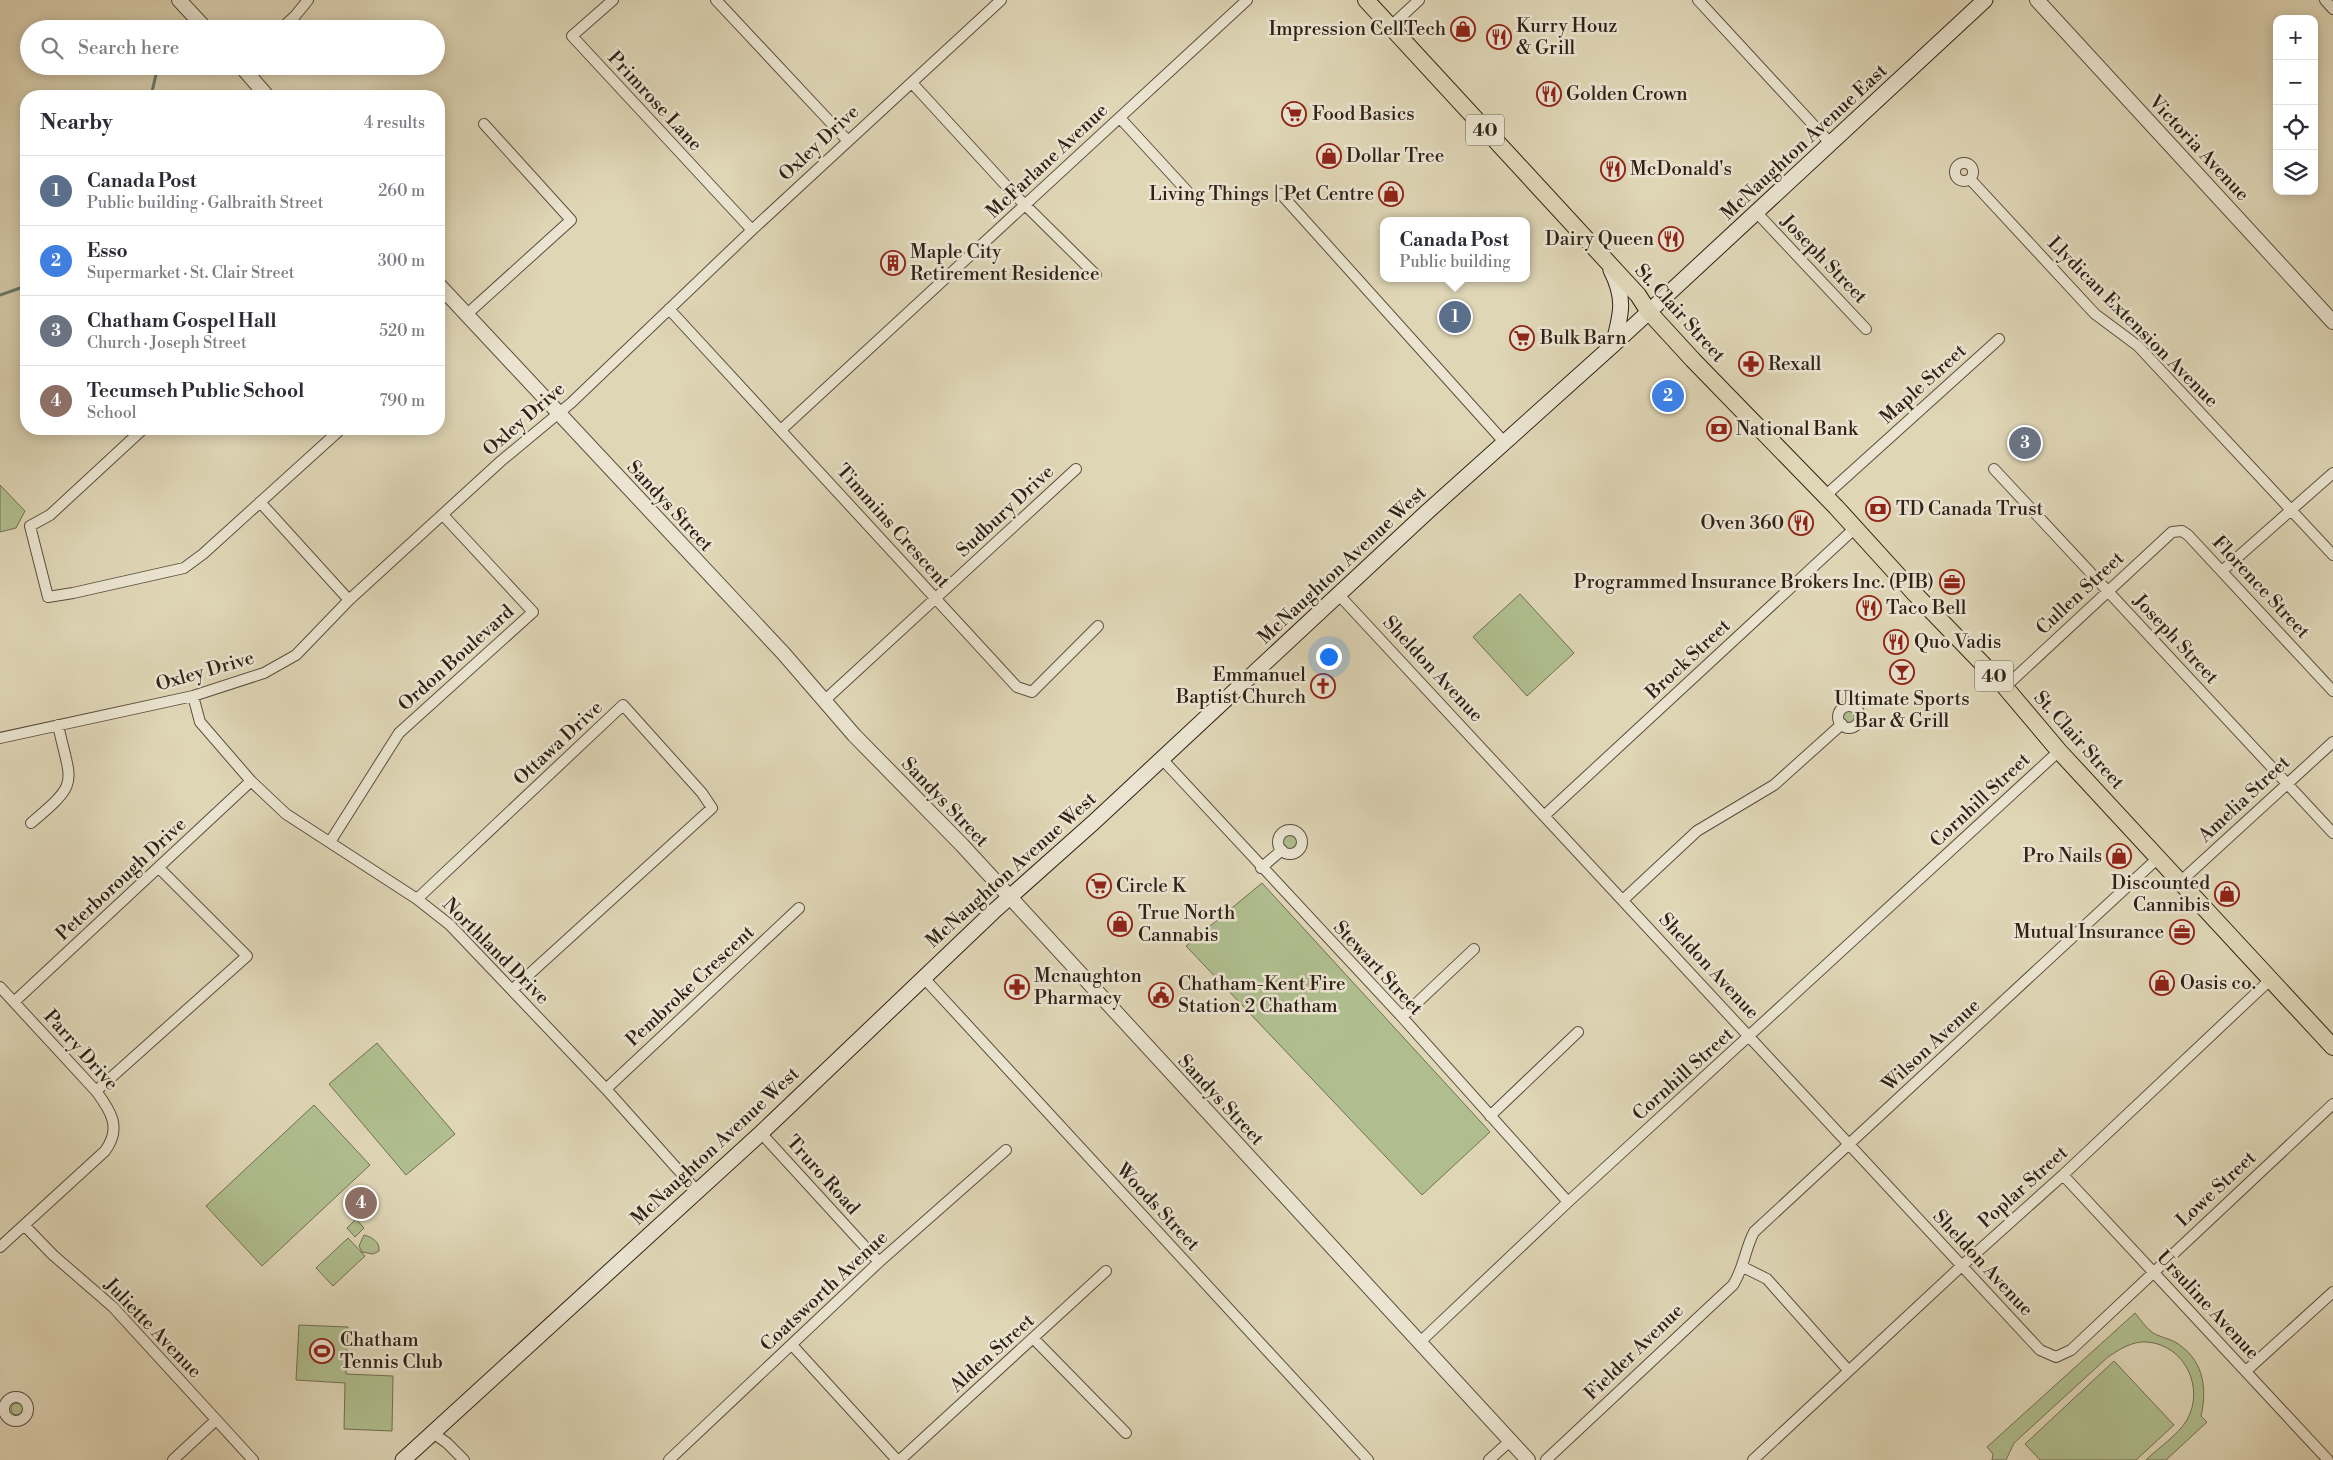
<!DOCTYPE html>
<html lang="en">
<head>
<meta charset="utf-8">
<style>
  :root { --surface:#fff; --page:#f2f2f3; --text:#2b2b33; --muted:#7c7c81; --line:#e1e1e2; --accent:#db2777 }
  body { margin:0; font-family:"Libre Bodoni",serif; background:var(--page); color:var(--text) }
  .controls { position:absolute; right:15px; top:15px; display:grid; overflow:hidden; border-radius:10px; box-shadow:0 2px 12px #0003 }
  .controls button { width:45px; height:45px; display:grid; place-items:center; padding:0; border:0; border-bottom:1px solid var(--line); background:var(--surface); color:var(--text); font:25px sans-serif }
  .you { position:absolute; left:1328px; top:656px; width:18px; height:18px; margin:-12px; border:4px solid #fff; border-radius:50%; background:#1a73e8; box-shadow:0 0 0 8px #1a73e833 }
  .badge { display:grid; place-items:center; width:32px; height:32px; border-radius:50%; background:var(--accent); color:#fff; font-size:16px; font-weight:700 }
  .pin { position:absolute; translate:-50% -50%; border:2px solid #fff; box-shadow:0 1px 5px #0006 }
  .popup { position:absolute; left:1380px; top:217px; width:150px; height:65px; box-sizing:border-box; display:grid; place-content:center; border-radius:10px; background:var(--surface); filter:drop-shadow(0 1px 4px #0005); font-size:16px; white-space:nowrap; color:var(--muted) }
  .popup b { font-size:19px; color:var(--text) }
  .popup::after { content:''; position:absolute; left:50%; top:100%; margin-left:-10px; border:10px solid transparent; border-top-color:var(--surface) }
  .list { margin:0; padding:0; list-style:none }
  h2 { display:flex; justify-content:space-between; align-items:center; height:65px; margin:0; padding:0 20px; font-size:21px }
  h2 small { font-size:16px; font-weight:400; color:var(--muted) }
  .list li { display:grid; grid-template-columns:32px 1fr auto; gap:15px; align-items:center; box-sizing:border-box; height:70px; padding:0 20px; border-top:1px solid var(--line) }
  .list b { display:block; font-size:19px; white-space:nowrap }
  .list p { margin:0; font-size:16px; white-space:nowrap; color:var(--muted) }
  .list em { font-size:16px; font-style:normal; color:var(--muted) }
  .icon { flex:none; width:28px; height:28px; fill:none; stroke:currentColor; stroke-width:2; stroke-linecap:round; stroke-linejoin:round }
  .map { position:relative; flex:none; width:2333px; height:1460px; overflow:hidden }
  .search { position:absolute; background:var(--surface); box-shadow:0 2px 12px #0003; left:20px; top:20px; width:425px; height:55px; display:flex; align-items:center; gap:12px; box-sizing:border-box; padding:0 18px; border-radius:28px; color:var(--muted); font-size:19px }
  .panel { position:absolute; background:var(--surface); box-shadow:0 2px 12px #0003; left:20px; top:90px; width:425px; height:345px; border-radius:20px }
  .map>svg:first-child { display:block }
  .green { fill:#b0be8f; stroke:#707053 }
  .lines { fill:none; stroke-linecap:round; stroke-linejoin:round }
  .stream { stroke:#6c7d6f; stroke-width:3 }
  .minor-casing { stroke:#5b4e3f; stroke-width:12 }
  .tertiary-casing { stroke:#5b4e3f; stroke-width:16 }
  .secondary-casing { stroke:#2f2117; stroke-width:17 }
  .primary-casing { stroke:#2f2117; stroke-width:18 }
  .minor { stroke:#eae4d0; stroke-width:10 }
  .tertiary { stroke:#eae4d0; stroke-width:14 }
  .secondary { stroke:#eae4d0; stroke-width:15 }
  .primary { stroke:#dfd6b6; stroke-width:16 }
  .labels { text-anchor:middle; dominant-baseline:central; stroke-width:5; stroke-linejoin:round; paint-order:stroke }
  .shield { fill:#eae4d0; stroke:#675c4e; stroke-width:1 }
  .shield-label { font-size:18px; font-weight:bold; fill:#2f2117 }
  .poi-label { font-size:19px; fill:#2f2117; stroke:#eae4d0; text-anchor:start }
  .street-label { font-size:19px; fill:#2f2117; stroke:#eae4d0 }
</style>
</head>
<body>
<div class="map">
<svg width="2333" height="1460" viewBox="0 0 2333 1460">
  <rect width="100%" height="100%" fill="#dfd6b6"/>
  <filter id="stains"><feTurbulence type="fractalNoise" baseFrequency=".004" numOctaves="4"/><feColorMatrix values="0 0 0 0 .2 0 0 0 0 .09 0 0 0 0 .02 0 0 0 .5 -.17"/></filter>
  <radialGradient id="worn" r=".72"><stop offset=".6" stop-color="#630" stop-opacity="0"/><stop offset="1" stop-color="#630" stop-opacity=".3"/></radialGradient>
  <path class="green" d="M0 485 25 511 16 528 0 532Z
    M1520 594 1574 653 1527 696 1473 637Z
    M1842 717a7 7 0 1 1 14 0a7 7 0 1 1-14 0Z
    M1283 842a7 7 0 1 1 14 0a7 7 0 1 1-14 0Z
    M1262 883 1490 1132 1422 1195 1186 946Z
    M377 1043 455 1134 406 1175 329 1084Z
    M314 1105 370 1165 262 1266 206 1206Z
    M356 1219 364 1228 355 1237 347 1228Z
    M364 1235C372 1237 380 1242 379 1251L373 1254 362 1252 359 1246Z
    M348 1238 365 1256 333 1286 316 1268Z
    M2135 1313C2140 1319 2146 1328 2153 1333 2162 1338 2173 1339 2181 1346 2204 1363 2207 1390 2201 1416L2207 1422 2166 1460H2146C2158 1448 2178 1435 2187 1420 2205 1388 2185 1345 2147 1342 2132 1341 2120 1349 2108 1357L2014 1443 2006 1460H1992L1993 1454 1987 1447Z
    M299 1325 348 1327 346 1374 393 1376 392 1431 344 1429 345 1383 296 1380Z
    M2114 1361 2174 1425 2136 1460H2040L2025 1444Z
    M11 1409a6 6 0 1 1 12 0a6 6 0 1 1-12 0Z"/>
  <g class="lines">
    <path class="stream" d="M169 29 171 24
      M151 96 158 66
      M0 295 26 286"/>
    <defs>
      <path id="minor" d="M613 0 572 36 752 230
        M716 0 848 141
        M1698 0 1831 144
        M2325 0 2333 9
        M1390 27 1419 0
        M281 29 295 16 308 0
        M912 83 1012 192 1096 275
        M1120 118 1187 191
        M1955 172a9 9 0 1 1 18 0a9 9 0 1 1-18 0Z
        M1970 179 2095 314 2138 346 2333 555
        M1281 194 1505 443
        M1757 213 1866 329
        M669 309 1017 687 1032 692 1098 626
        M466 315 571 220 484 124
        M143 429 50 515 30 526 48 597 73 593 184 568 203 554 341 429
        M782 429 1247 0
        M1994 469 2333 833
        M1825 496 1999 339
        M260 502 349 600
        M2222 571 2333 473
        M1338 594 2040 1350 2056 1357 2071 1350 2333 1104
        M2005 687 2172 532 2182 531 2188 535 2333 691
        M193 696 200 722 251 781 286 814 417 899 450 925 606 1089 697 1191
        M825 700 1076 469
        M1838 717a11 11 0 1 1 22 0a11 11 0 1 1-22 0Z
        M0 738 193 696 264 673 296 655 349 600 501 461 571 403 752 230 1001 0
        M1162 759 1402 1017 1568 1202
        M1545 815 1854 529
        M31 823C81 781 71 785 58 725
        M1278 842a12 12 0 1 1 24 0a12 12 0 1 1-24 0Z
        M330 842 399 733 533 612 443 515
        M1261 868 1282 850
        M2180 882 2333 742
        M417 899 623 705 702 793 712 808 513 989
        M1623 900 1697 831 1774 785 1842 724
        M923 977 1368 1460
        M0 987 96 1091C111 1111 122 1128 105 1151L0 1247
        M14 1002 251 781
        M1402 1017 1474 949
        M606 1089 799 908
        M96 1091 247 956 159 868
        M1490 1116 1578 1032
        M761 1133 879 1262
        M2063 1175 2328 1460
        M24 1225 53 1255 113 1307 253 1460
        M1743 1267 1767 1279 1848 1370
        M1034 1339 1126 1433
        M1419 1343 1568 1202 2059 751
        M792 1345 897 1460
        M2246 1371 2333 1292
        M4 1409a12 12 0 1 1 24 0a12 12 0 1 1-24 0Z
        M433 1433 447 1443 464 1460
        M173 1460 216 1420
        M669 1460 879 1262 1006 1150
        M900 1460 1106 1271
        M1489 1460 1510 1441
        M1546 1460 1733 1285C1744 1268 1745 1249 1754 1232L2158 858
        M1753 1460 1955 1272 2063 1175 2271 979"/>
      <path id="tertiary" d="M179 0 206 29
        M2037 0 2333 322
        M241 66 267 96
        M439 285 784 654 854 735 962 845 1528 1460"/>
      <path id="secondary" d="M1611 270C1626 299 1621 315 1613 345
        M403 1460 761 1133 993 912 1094 822 1427 512 1613 345 1985 0"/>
      <path id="primary" d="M1366 0 1638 295 1649 312 1693 360 1836 507 1916 595 2005 687 2059 751 2333 1047"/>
    </defs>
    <use href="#minor" class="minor-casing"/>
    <use href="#tertiary" class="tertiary-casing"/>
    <use href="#secondary" class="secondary-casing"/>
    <use href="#primary" class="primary-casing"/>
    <use href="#minor" class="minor"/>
    <use href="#tertiary" class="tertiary"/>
    <use href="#secondary" class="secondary"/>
    <use href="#primary" class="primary"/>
  </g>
  <defs>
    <symbol id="shop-ring" viewBox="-11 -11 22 22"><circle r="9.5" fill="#eae4d0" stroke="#8f2418" stroke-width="1.5"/><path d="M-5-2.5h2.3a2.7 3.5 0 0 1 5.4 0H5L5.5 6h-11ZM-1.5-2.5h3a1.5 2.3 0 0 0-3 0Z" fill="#8f2418"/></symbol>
    <symbol id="restaurant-ring" viewBox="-11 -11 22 22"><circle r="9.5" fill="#eae4d0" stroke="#8f2418" stroke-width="1.5"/><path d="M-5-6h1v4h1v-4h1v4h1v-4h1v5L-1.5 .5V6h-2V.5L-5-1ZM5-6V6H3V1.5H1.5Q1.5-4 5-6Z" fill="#8f2418"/></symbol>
    <symbol id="supermarket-ring" viewBox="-11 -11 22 22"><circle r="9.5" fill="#eae4d0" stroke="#8f2418" stroke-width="1.5"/><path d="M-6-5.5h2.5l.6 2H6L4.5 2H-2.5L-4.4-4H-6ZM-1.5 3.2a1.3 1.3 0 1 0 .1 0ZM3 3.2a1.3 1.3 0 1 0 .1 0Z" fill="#8f2418"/></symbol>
    <symbol id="building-ring" viewBox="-11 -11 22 22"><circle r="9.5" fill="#eae4d0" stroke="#8f2418" stroke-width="1.5"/><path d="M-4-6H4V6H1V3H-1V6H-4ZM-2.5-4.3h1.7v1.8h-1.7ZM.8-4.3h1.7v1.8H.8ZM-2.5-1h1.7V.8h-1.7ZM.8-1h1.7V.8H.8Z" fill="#8f2418"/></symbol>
    <symbol id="pharmacy-ring" viewBox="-11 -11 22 22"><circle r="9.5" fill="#eae4d0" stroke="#8f2418" stroke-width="1.5"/><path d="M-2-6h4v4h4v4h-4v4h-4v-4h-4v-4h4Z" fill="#8f2418"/></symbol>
    <symbol id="bank-ring" viewBox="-11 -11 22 22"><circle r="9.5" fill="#eae4d0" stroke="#8f2418" stroke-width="1.5"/><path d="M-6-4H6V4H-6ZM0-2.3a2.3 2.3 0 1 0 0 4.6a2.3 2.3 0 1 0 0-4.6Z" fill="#8f2418"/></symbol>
    <symbol id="office-ring" viewBox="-11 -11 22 22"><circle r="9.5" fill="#eae4d0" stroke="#8f2418" stroke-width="1.5"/><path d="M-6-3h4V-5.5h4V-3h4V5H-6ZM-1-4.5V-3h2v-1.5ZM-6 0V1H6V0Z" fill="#8f2418"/></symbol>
    <symbol id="bar-ring" viewBox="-11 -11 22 22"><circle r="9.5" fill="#eae4d0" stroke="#8f2418" stroke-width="1.5"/><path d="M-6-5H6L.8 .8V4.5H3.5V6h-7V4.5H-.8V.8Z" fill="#8f2418"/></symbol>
    <symbol id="church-ring" viewBox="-11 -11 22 22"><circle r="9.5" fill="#eae4d0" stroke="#8f2418" stroke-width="1.5"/><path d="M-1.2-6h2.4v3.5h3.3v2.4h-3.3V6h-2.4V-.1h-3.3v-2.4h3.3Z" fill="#8f2418"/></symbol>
    <symbol id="civic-ring" viewBox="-11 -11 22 22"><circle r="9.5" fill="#eae4d0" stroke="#8f2418" stroke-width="1.5"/><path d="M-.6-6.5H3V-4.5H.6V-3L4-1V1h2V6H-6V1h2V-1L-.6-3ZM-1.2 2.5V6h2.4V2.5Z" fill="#8f2418"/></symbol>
    <symbol id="stadium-ring" viewBox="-11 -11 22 22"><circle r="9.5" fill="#eae4d0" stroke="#8f2418" stroke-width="1.5"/><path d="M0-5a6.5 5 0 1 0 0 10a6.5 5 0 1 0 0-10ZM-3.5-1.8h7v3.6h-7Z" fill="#8f2418"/></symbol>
  </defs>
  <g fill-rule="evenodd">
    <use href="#shop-ring" x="1449" y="15" width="28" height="28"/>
    <use href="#restaurant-ring" x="1485" y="23" width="28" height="28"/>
    <use href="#restaurant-ring" x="1535" y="80" width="28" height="28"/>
    <use href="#supermarket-ring" x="1280" y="100" width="28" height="28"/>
    <use href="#shop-ring" x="1315" y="142" width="28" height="28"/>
    <use href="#restaurant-ring" x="1599" y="155" width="28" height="28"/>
    <use href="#shop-ring" x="1377" y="180" width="28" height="28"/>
    <use href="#restaurant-ring" x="1657" y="225" width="28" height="28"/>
    <use href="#building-ring" x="879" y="249" width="28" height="28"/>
    <use href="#supermarket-ring" x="1508" y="324" width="28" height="28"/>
    <use href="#pharmacy-ring" x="1737" y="350" width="28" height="28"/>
    <use href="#bank-ring" x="1705" y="415" width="28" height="28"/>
    <use href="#bank-ring" x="1864" y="495" width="28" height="28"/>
    <use href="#restaurant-ring" x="1787" y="509" width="28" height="28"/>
    <use href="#office-ring" x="1938" y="568" width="28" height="28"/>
    <use href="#restaurant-ring" x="1855" y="594" width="28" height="28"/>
    <use href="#restaurant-ring" x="1882" y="628" width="28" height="28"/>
    <use href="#bar-ring" x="1888" y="658" width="28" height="28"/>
    <use href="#church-ring" x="1309" y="672" width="28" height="28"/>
    <use href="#shop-ring" x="2105" y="842" width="28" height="28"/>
    <use href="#supermarket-ring" x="1085" y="872" width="28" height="28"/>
    <use href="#shop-ring" x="2213" y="880" width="28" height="28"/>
    <use href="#shop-ring" x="1106" y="910" width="28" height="28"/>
    <use href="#office-ring" x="2168" y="918" width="28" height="28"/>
    <use href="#shop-ring" x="2148" y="969" width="28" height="28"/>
    <use href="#pharmacy-ring" x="1003" y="973" width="28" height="28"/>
    <use href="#civic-ring" x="1147" y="981" width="28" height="28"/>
    <use href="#stadium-ring" x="308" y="1337" width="28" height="28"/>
  </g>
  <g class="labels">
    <g class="shield">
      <rect x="1466" y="114.5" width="38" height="31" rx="4"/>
      <rect x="1975" y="660.5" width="38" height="31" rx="4"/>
    </g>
    <g class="shield-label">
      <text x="1485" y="130">40</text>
      <text x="1994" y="676">40</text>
    </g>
    <g class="poi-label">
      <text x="1516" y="26">Kurry Houz<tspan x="1516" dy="22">&amp; Grill</tspan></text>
      <text x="1446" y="29" text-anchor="end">Impression CellTech</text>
      <text x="1566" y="94">Golden Crown</text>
      <text x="1312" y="114">Food Basics</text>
      <text x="1346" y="156">Dollar Tree</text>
      <text x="1630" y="169">McDonald's</text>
      <text x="1374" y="194" text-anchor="end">Living Things | Pet Centre</text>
      <text x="1654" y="239" text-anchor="end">Dairy Queen</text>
      <text x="910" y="252">Maple City<tspan x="910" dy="22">Retirement Residence</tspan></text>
      <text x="1540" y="338">Bulk Barn</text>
      <text x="1768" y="364">Rexall</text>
      <text x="1736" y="429">National Bank</text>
      <text x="1896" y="509">TD Canada Trust</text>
      <text x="1784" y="523" text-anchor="end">Oven 360</text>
      <text x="1934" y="582" text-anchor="end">Programmed Insurance Brokers Inc. (PIB)</text>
      <text x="1886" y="608">Taco Bell</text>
      <text x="1914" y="642">Quo Vadis</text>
      <text x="1306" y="675" text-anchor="end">Emmanuel<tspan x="1306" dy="22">Baptist Church</tspan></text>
      <text x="1902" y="699" text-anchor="middle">Ultimate Sports<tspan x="1902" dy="22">Bar &amp; Grill</tspan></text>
      <text x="2102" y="856" text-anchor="end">Pro Nails</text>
      <text x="2210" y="883" text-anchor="end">Discounted<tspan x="2210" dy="22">Cannibis</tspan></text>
      <text x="1116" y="886">Circle K</text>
      <text x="1138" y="913">True North<tspan x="1138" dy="22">Cannabis</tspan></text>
      <text x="2164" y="932" text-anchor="end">Mutual Insurance</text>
      <text x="1034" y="976">Mcnaughton<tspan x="1034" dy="22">Pharmacy</tspan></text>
      <text x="2180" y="983">Oasis co.</text>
      <text x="1178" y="984">Chatham-Kent Fire<tspan x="1178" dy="22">Station 2 Chatham</tspan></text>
      <text x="340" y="1340">Chatham<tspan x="340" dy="22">Tennis Club</tspan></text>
    </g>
    <g class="street-label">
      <text transform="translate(655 101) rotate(47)">Primrose Lane</text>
      <text transform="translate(1804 142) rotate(-43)">McNaughton Avenue East</text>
      <text transform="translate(819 143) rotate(-43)">Oxley Drive</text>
      <text transform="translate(2199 148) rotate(47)">Victoria Avenue</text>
      <text transform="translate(1047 161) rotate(-43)">McFarlane Avenue</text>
      <text transform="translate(1824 259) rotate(46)">Joseph Street</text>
      <text transform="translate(1680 313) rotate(48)">St. Clair Street</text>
      <text transform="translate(2133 322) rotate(45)">Llydican Extension Avenue</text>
      <text transform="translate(1923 384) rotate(-42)">Maple Street</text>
      <text transform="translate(524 419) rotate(-41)">Oxley Drive</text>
      <text transform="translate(670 506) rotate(47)">Sandys Street</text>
      <text transform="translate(1005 511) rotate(-43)">Sudbury Drive</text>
      <text transform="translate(893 526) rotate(48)">Timmins Crescent</text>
      <text transform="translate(1342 565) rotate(-43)">McNaughton Avenue West</text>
      <text transform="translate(2261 587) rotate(47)">Florence Street</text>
      <text transform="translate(2080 593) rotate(-43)">Cullen Street</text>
      <text transform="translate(2176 639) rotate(47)">Joseph Street</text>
      <text transform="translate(456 658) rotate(-42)">Ordon Boulevard</text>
      <text transform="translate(1688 659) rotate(-43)">Brock Street</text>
      <text transform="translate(1433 669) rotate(47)">Sheldon Avenue</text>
      <text transform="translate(205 671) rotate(-16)">Oxley Drive</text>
      <text transform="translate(2079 740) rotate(48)">St. Clair Street</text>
      <text transform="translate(558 743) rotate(-43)">Ottawa Drive</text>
      <text transform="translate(2244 799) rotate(-43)">Amelia Street</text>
      <text transform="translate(1980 800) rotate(-43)">Cornhill Street</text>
      <text transform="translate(945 802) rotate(46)">Sandys Street</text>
      <text transform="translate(1011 870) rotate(-42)">McNaughton Avenue West</text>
      <text transform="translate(121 879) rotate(-43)">Peterborough Drive</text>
      <text transform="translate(496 951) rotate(45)">Northland Drive</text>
      <text transform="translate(1709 966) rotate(47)">Sheldon Avenue</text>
      <text transform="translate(1378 968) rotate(47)">Stewart Street</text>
      <text transform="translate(690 986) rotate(-43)">Pembroke Crescent</text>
      <text transform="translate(1931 1045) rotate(-43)">Wilson Avenue</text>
      <text transform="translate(81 1050) rotate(48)">Parry Drive</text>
      <text transform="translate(1683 1074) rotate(-42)">Cornhill Street</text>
      <text transform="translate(1221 1100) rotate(47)">Sandys Street</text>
      <text transform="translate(715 1146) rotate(-43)">McNaughton Avenue West</text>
      <text transform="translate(823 1175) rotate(48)">Truro Road</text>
      <text transform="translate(2023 1187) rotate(-42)">Poplar Street</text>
      <text transform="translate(2216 1189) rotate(-43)">Lowe Street</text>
      <text transform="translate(1158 1207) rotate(47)">Woods Street</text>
      <text transform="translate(1983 1263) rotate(47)">Sheldon Avenue</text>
      <text transform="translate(824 1291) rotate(-43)">Coatsworth Avenue</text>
      <text transform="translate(2208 1305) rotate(47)">Ursuline Avenue</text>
      <text transform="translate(153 1328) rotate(46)">Juliette Avenue</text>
      <text transform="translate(1634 1352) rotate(-44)">Fielder Avenue</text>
      <text transform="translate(992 1353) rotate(-42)">Alden Street</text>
    </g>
  </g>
  <rect width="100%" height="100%" filter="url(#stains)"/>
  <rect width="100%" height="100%" fill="url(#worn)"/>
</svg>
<div class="controls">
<button>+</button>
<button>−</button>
<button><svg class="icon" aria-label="locate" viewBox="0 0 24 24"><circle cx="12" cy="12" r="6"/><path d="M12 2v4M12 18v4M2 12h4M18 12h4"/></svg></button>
<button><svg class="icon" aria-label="layers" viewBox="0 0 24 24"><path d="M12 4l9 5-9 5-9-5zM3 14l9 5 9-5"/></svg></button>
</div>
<div class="you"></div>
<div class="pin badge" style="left:1455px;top:317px;background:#5c6f8a">1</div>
<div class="popup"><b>Canada Post</b>Public building</div>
<div class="pin badge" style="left:1668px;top:396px;background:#3f7fe0">2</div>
<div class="pin badge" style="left:2025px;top:443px;background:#6b7280">3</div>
<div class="pin badge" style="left:361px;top:1203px;background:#8d6e63">4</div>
<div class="search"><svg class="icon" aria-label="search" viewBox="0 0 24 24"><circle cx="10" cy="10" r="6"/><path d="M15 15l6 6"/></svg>Search here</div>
<section class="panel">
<h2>Nearby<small>4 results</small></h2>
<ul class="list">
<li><span class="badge" style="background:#5c6f8a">1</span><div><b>Canada Post</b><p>Public building · Galbraith Street</p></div><em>260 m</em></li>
<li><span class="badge" style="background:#3f7fe0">2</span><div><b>Esso</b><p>Supermarket · St. Clair Street</p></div><em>300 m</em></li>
<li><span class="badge" style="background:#6b7280">3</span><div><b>Chatham Gospel Hall</b><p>Church · Joseph Street</p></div><em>520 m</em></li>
<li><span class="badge" style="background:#8d6e63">4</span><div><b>Tecumseh Public School</b><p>School</p></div><em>790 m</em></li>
</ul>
</section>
</div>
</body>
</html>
